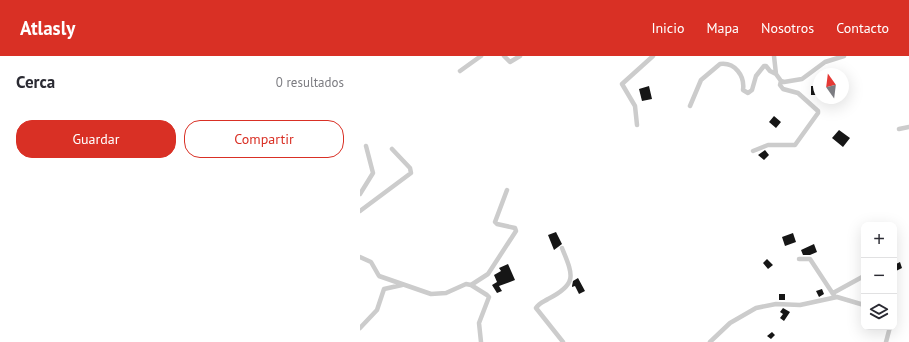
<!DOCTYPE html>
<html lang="es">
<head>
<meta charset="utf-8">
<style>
  :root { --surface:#fff; --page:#f7f7f7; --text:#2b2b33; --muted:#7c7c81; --line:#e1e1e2; --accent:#d93025 }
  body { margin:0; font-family:"PT Sans",sans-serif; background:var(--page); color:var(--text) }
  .controls { position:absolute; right:12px; bottom:12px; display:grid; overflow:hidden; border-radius:8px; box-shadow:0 4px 16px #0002 }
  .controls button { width:36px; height:36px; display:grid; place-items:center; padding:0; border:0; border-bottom:1px solid var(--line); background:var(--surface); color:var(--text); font:20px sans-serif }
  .compass { position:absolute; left:453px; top:12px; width:36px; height:36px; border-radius:50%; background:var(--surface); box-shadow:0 4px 16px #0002; rotate:346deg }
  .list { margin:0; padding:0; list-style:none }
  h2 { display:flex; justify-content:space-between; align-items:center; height:52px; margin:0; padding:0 16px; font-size:17px }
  h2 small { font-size:13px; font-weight:400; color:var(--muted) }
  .actions { display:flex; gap:8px; padding:12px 16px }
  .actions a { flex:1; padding:9px 0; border:1px solid var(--accent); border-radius:16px; text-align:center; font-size:14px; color:var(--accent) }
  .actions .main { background:var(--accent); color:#fff }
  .icon { flex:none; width:22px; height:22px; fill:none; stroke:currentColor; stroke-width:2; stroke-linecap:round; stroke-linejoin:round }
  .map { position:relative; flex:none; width:549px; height:286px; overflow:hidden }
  header { display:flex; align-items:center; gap:24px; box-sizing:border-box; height:56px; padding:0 20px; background:var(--accent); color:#fff }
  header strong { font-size:19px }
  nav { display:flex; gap:22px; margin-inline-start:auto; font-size:14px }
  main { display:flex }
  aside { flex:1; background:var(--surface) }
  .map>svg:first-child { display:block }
  .building { fill:#161616 }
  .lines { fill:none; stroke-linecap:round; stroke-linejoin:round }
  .minor { stroke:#ccc; stroke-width:4.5 }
</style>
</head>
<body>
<header>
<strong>Atlasly</strong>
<nav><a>Inicio</a><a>Mapa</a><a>Nosotros</a><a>Contacto</a></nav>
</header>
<main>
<aside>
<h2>Cerca<small>0 resultados</small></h2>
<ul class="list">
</ul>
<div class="actions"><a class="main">Guardar</a><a>Compartir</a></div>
</aside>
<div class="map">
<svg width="549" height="286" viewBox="0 0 549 286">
  <rect width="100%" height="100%" fill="#fff"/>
  <path class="building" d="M289 30 292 43 282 45 279 33Z
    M451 30H459V39H451Z
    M414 60 421 66 416 72 409 66Z
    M479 74 490 82 483 91 472 82Z
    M405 94 409 99 404 104 398 99Z
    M196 176 202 188 194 194 188 179Z
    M433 177 436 186 425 190 422 181Z
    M454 188 457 196 450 199H443L441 194Z
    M407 203 413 209 408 213 403 207Z
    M540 206 542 212 534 216V209Z
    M148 208 155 224 139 230 142 235 137 237 132 229 137 226 134 219 141 215 139 212Z
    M218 222 225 235 219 238 215 230 212 231V230L213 225Z
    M462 233 464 238 459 241 456 235Z
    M419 238H425V244H419Z
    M423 252 430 256 424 265 420 262 423 258 420 256Z
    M412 276 415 279 411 283 407 280Z"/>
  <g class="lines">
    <path class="minor" d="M144 0 150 6 160 0
      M414 0 416 18 421 25 424 26 442 23 465 6 484 0
      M100 15 121 0
      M330 50 341 24 360 8C375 6 385 20 383 34L388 37 392 34 396 20 404 10H406L410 15 416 18
      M277 69 275 50 262 28 293 0
      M539 73 549 71
      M393 95 408 89H435L458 57V55L438 37 423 33 420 29 421 25
      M0 138 13 117 6 90
      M0 155 51 117 50 112 32 93
      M202 192C213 219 218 228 188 243 183 246 179 247 176 252L203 286
      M0 201 11 206 19 220 71 238 86 237 106 228 111 229 127 239 129 241 119 267 121 286
      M439 203H450L475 241
      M111 229 128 218 156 175 155 172 137 168 135 166 147 134
      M473 237 504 220
      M0 272 17 254 24 233 42 229
      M350 286 370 267 396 252 416 248 440 249 477 241 504 249
      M526 286 530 271"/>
  </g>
</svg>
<div class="controls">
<button>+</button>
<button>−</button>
<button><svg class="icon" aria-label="layers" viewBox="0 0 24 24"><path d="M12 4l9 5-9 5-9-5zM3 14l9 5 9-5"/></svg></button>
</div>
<svg class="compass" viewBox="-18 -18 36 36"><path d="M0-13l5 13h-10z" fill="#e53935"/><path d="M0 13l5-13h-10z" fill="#7c7c81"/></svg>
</div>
</main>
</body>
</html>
